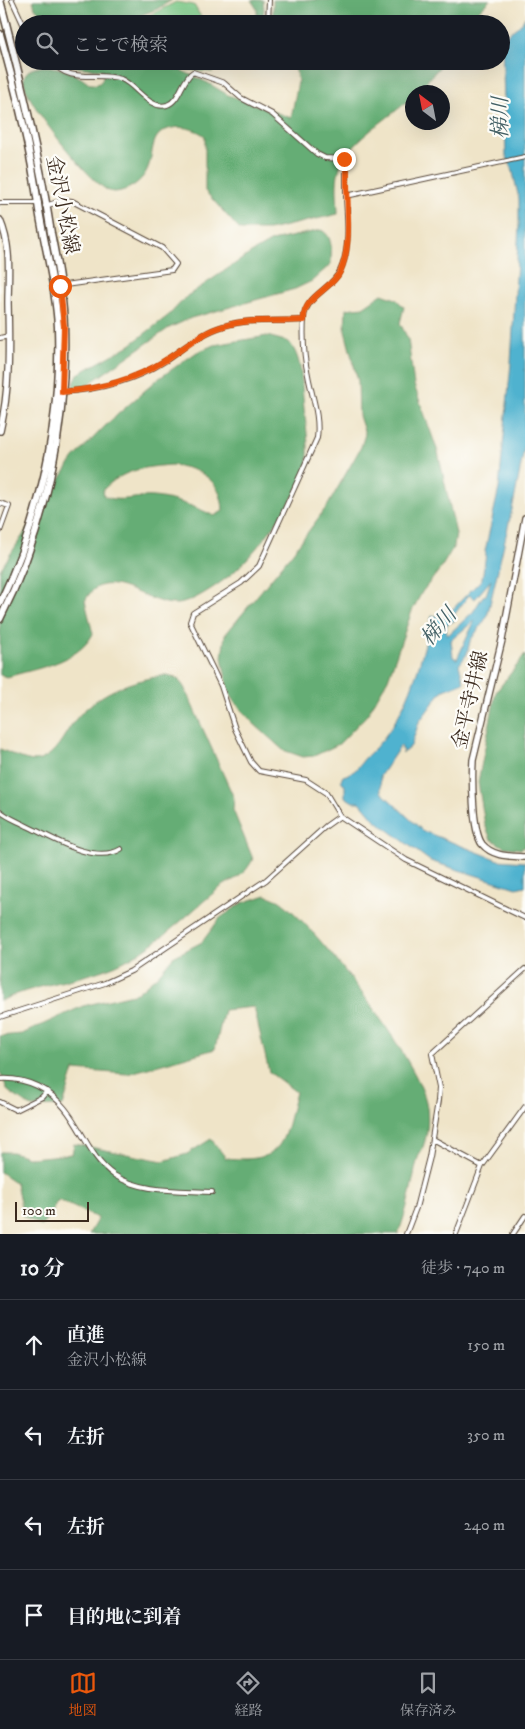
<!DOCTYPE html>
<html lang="ja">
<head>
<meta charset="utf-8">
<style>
  :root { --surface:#171b24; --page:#242831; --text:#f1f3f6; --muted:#9ea1a6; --line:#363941; --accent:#ea580c }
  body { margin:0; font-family:"IM FELL DW Pica","Noto Serif JP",serif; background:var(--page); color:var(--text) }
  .compass { position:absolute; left:405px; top:85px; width:45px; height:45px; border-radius:50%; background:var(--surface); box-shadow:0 5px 20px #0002; rotate:328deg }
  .scale { position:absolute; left:15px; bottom:12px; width:74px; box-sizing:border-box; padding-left:5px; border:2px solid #3b2a1e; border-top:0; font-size:14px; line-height:18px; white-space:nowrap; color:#3b2a1e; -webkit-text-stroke:4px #fdfcf7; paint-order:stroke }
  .stop { position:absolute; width:15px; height:15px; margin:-11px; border:4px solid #ea580c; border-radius:50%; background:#fff }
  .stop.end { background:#ea580c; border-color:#fff; box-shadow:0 1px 5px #0008 }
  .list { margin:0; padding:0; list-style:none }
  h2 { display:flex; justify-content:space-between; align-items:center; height:65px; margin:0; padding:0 20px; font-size:21px }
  h2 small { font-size:16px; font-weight:400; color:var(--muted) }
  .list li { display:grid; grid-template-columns:32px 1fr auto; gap:15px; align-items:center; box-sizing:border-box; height:90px; padding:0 20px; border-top:1px solid var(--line) }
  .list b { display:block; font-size:19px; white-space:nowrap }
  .list p { margin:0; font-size:16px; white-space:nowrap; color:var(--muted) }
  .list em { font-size:16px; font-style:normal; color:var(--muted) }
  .icon { flex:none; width:28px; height:28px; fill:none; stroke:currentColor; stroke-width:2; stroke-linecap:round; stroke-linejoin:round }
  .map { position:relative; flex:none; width:525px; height:1234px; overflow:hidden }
  .search { position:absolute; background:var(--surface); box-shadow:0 5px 20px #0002; left:15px; right:15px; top:15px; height:55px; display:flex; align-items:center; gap:12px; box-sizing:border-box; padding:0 18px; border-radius:28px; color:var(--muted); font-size:19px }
  .sheet { height:425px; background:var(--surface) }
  nav { display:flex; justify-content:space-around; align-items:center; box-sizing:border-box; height:70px; border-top:1px solid var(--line); background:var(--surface); font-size:14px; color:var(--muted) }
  nav a { display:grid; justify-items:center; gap:2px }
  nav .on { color:var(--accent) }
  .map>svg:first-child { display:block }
  .green { fill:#7cc987; stroke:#5c7a52 }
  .forest { fill:#65ad74; stroke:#506c49; fill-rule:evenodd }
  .water { fill:#50b2cf; stroke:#466e76; fill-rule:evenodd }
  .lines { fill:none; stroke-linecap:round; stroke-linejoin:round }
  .street-casing { stroke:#564638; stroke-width:6 }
  .secondary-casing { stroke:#564638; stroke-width:8 }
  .primary-casing { stroke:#564638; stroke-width:9 }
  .street { stroke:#fff; stroke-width:4 }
  .secondary { stroke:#fff; stroke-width:5.5 }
  .primary { stroke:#fff; stroke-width:6 }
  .route { stroke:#ea580c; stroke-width:6 }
  .labels { text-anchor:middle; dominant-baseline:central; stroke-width:4.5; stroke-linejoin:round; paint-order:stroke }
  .street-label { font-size:20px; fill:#3b2a1e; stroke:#fdfcf7 }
  .water-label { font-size:21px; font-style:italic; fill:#436065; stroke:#fdfcf7 }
</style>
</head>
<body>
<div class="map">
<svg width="525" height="1234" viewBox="0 0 525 1234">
  <rect width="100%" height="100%" fill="#fdfcf7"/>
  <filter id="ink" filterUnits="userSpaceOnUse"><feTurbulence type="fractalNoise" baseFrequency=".02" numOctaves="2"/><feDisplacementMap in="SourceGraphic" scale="10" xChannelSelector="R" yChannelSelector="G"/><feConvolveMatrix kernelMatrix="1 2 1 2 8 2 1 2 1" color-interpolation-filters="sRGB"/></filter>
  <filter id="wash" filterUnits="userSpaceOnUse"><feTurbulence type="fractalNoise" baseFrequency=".0096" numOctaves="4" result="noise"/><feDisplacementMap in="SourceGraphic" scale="20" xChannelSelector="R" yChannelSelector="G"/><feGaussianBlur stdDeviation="1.12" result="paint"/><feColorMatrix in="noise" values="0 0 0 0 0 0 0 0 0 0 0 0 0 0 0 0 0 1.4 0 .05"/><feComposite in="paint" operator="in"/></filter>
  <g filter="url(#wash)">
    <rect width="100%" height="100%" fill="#efe4c8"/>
    <path class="green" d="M176 2 194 5 205 24H132Z
      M168 61H225L213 72 187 70Z"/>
    <path class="forest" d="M33 0H172L157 9 118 24H51L35 8Z
      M251 0H263L264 9 262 24H257V9Z
      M273 0H490L465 24H277L273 19Z
      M74 61H161L208 83 228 95 291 118 298 82 294 61H445L417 92H412V97C392 117 346 142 339 170 335 183 338 200 338 214L269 230H240L205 191V136C193 127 175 124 162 132 145 143 160 172 129 188 122 191 114 194 107 190 86 177 28 106 24 83 23 76 26 71 32 69 47 63 66 69 79 77 84 79 87 84 92 84 102 86 104 77 103 70L77 67Z
      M321 230C334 236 331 252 331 264L312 281 295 289 191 318 169 328 90 383 76 389 73 386 78 374 130 345 169 315 187 296 251 253 272 241Z
      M382 294 396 299 404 307 400 323 408 339 414 385 438 452 456 534 454 546 441 568 422 592 412 611 388 679 367 715 339 744 314 756 303 757 283 750 253 723 235 702 228 690 222 657 225 635 293 552 328 505 361 447 365 434 359 416 358 381 345 331 346 309 363 307Z
      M267 336 289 342C302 358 301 377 303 396 304 416 309 437 308 457 307 488 258 550 235 571 224 581 198 599 183 603 151 612 106 559 85 601L93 634C77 663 37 668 7 677L0 675V570L74 458 108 423 158 379 197 352 214 345ZM171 465C199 468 222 479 223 511L214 516C197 507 174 499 154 497 138 495 119 504 104 496L103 490C122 470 144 467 171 465Z
      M525 655V846L521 849 504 847 491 839 485 825 478 782 496 692Z
      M168 675 178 679 184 687 234 798 233 810 253 859C242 880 234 877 217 890 182 919 149 954 106 969 71 982 33 985 0 1001V749C11 753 29 764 40 760 56 754 63 737 72 724 96 692 131 680 168 675Z
      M266 895C271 897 276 899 280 901 317 927 417 1059 426 1102 429 1116 428 1134 423 1147 421 1152 418 1156 417 1161 411 1187 408 1209 398 1234H89L98 1218 58 1200 42 1226 23 1216 16 1183 0 1172V1152H12L31 1158 72 1154 74 1144 163 1161 187 1154 211 1139 226 1158C286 1164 283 1141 296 1092L269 1072 254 1007 224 1010 215 1049 127 1074 74 1070 63 1106 31 1107 8 1091 0 1072V1036L22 1034 83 1006 137 993 158 975 173 957 202 942 220 918 242 903Z"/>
    <path class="water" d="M525 17V444L514 501 487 617 470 641 467 654 459 665 464 682 442 691 419 722 411 746 403 753 401 745 380 776 381 792 423 831 498 860 525 862V886L516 888 430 861 375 820 360 802H353L345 797V786L341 780 343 776C360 771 357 765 369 754 407 719 421 663 432 615L444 618 482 579 486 554 485 551 499 488 511 363 519 225V199L512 168 506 156 502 43C509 28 518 31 525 17ZM491 580 486 595 483 596 473 612 448 635 446 630 447 624 454 621 456 616 454 615 469 595 475 599ZM475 620 457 659 453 657 451 640Z"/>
  </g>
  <g filter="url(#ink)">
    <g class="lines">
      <defs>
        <path id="street" d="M12 0 24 26
          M268 22 269 0
          M52 61C69 85 97 71 121 79 136 85 149 110 167 105 180 101 182 79 193 72L224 83 241 98 272 114 317 154 325 158 344 159 346 164V196
          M0 203H39
          M45 206 64 200 72 201 162 248 176 264 172 270 58 286
          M0 338 9 336
          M60 392C98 390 134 381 165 361 184 348 202 332 224 326 249 318 278 322 304 320
          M0 503 9 506 0 531
          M0 811C8 818 18 821 27 826 51 837 94 865 121 849
          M340 816 326 793 306 780 259 771 251 762 235 729 221 686 190 622 193 613 241 583 259 566 317 438C320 416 312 397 308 375 304 358 303 335 304 318 305 296 332 289 340 271 351 249 347 220 346 196L525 157
          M0 1017 105 983 131 971 266 880 326 826 340 816 406 860 525 918
          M0 1079C12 1078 26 1081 37 1086 80 1107 81 1152 114 1175 142 1193 180 1190 212 1192
          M0 1102 16 1110 42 1097 47 1091
          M432 1139 482 1166
          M406 1234 416 1208 429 1157 438 1101 439 1088 432 1054 525 969
          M456 1234 482 1166 525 1107
          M513 1234 525 1216"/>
        <path id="secondary" d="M0 220C12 248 8 275 8 304 9 347 10 389 0 431
          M525 518 502 640 473 760C472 776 472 831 482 844 493 857 510 856 525 857"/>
        <path id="primary" d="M0 34C16 90 30 146 38 204 44 245 56 285 58 327 61 423 41 517 0 603
          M0 619C46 528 67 427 64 326 63 295 57 263 51 233 39 154 20 77 0 0"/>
      </defs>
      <use href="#street" class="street-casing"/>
      <use href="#secondary" class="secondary-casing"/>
      <use href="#primary" class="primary-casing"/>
      <use href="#street" class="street"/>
      <use href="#secondary" class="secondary"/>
      <use href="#primary" class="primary"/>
    </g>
  </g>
  <g class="lines" filter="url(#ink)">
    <path class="route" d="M60 286 64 326 62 392C99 389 133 381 164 361 184 349 201 332 224 326 249 318 278 322 304 320 302 297 333 289 341 270 353 241 346 202 347 171L344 159"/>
  </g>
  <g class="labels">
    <g class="street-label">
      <text transform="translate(62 205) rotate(79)">金沢小松線</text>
      <text transform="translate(471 700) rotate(-77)">金平寺井線</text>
    </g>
    <g class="water-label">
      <text transform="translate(501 118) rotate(-90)">梯川</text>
      <text transform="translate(439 627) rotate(-49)">梯川</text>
    </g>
  </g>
</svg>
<svg class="compass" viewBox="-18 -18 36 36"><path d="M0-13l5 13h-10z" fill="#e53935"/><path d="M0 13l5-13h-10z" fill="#9ea1a6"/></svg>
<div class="scale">100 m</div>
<div class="stop" style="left:60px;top:286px"></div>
<div class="stop end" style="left:344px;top:159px"></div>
<div class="search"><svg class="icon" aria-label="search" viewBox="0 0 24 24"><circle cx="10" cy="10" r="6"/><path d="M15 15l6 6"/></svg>ここで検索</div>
</div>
<section class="sheet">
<h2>10 分<small>徒歩 · 740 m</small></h2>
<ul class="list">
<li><svg class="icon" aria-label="ahead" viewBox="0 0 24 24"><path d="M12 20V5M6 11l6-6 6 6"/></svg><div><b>直進</b><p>金沢小松線</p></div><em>150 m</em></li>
<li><svg class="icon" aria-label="left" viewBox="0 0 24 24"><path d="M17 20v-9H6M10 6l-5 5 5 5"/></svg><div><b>左折</b></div><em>350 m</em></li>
<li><svg class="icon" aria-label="left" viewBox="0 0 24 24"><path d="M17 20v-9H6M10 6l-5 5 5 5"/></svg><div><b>左折</b></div><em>240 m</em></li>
<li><svg class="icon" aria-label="arrive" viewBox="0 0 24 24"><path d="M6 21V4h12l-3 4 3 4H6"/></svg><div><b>目的地に到着</b></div></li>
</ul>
</section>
<nav>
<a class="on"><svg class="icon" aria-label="map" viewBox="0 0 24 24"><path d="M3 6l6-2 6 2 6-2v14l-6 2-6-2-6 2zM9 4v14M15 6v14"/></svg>地図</a>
<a><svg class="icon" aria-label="directions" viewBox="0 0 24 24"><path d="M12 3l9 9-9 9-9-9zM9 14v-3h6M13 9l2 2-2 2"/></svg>経路</a>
<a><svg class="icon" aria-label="saved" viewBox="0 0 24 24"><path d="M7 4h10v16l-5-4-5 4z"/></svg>保存済み</a>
</nav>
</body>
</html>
